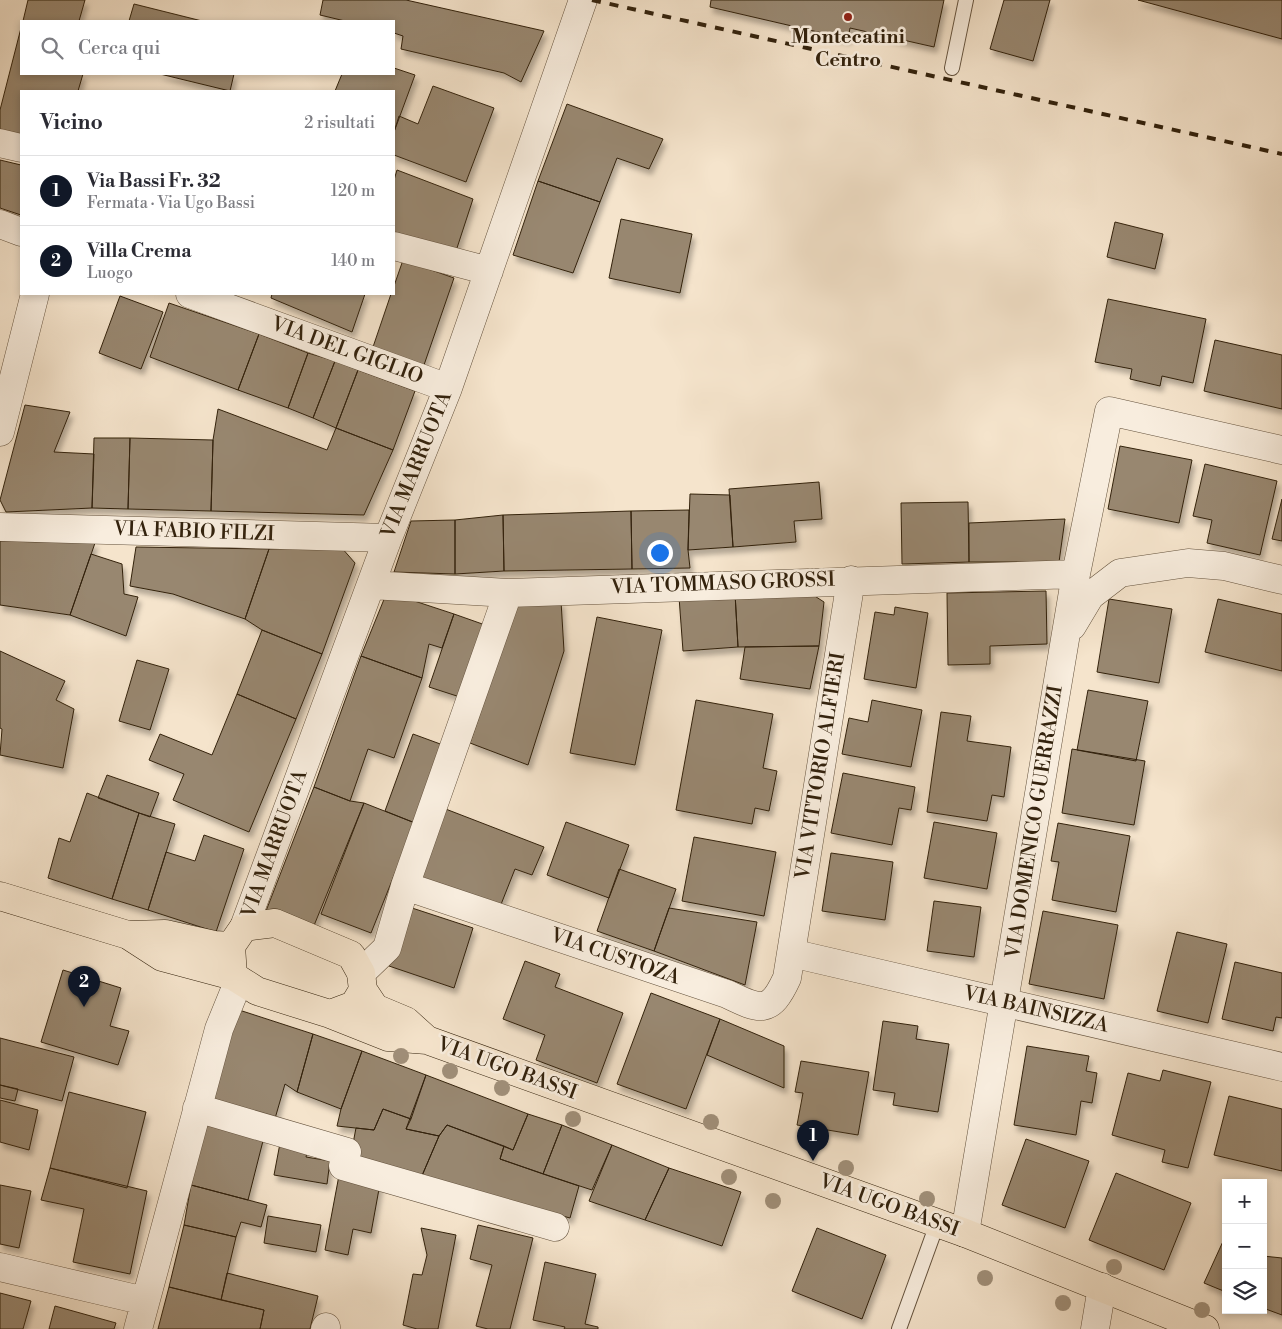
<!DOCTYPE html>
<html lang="it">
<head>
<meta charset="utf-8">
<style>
  :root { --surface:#fff; --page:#f7f7f7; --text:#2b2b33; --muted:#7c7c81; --line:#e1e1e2; --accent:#111827 }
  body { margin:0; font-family:"Libre Bodoni",serif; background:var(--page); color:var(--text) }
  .controls { position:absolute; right:15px; bottom:15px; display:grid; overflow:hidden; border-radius:0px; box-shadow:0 2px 8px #0003 }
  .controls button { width:45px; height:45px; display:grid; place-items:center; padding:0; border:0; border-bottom:1px solid var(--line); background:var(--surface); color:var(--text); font:25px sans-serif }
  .you { position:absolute; left:659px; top:552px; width:18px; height:18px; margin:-12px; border:4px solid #fff; border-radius:50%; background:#1a73e8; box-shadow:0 0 0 8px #1a73e833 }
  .badge { display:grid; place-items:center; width:32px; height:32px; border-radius:50%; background:var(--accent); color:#fff; font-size:16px; font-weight:700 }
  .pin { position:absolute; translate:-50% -41px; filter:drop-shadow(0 1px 2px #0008) }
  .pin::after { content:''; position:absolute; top:26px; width:18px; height:15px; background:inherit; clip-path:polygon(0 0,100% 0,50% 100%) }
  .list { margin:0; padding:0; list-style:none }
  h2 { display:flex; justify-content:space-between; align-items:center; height:65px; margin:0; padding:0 20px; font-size:21px }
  h2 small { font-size:16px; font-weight:400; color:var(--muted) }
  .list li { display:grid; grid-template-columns:32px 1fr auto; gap:15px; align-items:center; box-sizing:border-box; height:70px; padding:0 20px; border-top:1px solid var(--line) }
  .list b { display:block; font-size:19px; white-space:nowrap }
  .list p { margin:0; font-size:16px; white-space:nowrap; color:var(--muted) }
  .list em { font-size:16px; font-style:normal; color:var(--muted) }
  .icon { flex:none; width:28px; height:28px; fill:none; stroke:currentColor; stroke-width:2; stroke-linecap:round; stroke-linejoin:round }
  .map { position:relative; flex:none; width:1282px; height:1329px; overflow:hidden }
  .search { position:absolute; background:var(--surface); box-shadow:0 2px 8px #0003; left:20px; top:20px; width:375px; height:55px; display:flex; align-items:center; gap:12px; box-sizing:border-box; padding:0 18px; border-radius:0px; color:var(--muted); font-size:19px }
  .panel { position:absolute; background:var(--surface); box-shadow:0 2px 8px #0003; left:20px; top:90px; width:375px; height:205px; border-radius:0px }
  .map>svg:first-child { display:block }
  .building { fill:#988770; stroke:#33220d; filter:url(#shadow) }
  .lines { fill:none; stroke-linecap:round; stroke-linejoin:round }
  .lane-casing { stroke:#64523d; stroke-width:16 }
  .street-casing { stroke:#64523d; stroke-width:29 }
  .primary-casing { stroke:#33220d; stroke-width:29 }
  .lane { stroke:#f8edde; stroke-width:14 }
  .street { stroke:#f8edde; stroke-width:28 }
  .primary { stroke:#f5e4cc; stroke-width:28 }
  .rail { stroke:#33220d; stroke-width:4; stroke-dasharray:9 9; stroke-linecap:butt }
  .tree { fill:#a08f79 }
  .poi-dot { fill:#8f2418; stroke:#f8edde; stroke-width:2 }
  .labels { text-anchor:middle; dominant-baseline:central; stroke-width:5; stroke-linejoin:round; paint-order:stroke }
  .poi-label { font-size:20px; font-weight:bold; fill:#33220d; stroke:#f8edde }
  .street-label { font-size:20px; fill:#33220d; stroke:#f8edde }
</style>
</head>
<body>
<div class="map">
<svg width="1282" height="1329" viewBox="0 0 1282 1329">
  <defs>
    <filter id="shadow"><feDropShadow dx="3" dy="5.5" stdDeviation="2.5" flood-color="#0004"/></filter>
  </defs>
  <rect width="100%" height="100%" fill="#f5e4cc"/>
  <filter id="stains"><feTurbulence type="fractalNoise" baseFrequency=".004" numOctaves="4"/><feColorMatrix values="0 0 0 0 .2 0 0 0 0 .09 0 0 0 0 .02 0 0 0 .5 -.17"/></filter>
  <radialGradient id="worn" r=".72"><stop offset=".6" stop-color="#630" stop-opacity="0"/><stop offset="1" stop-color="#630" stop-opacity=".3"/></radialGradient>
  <path class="building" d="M28 0H85L79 21H23Z
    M323 0H406L544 31 521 82 504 73 401 49 403 36 394 33V21H345L320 15Z
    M711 0H944L934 47 850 28 848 39 710 7Z
    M1004 0H1050L1033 61 990 49Z
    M1138 0H1282V39Z
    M134 4 202 21H129Z
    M21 28V74H83L78 91H21V136L0 131V110Z
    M394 68 415 75 394 132V91H335L342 74H394Z
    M160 74H234L230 91Z
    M433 86 494 108 466 182 394 155V132L399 116 418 124Z
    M567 104 663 139 649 169 617 158 600 202 538 181Z
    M0 160 21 165V215L0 208Z
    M397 170 473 199 456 251 394 234V180Z
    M538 181 600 202 573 273 513 255Z
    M621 219 692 234 680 293 609 278Z
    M1115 222 1163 234 1155 269 1107 257Z
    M403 260 454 278 424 365 373 347 391 294H394V286Z
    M272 294H365L352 332 271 298Z
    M120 296 163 312 141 369 99 353Z
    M1108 299 1206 319 1193 383 1162 376 1160 386 1130 379 1132 369 1095 362Z
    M169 303 259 334 238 390 150 357Z
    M259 334 308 353 288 408 238 390Z
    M1215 340 1282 355V409L1204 391Z
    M308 353 335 361 313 418 288 408Z
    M335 361 358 370 336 428 313 418Z
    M358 370 415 391 393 450 336 428Z
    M25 405 70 412 54 452 94 454 92 508 6 512 0 500Z
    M218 409 327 450 336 428 393 450 364 515 211 511 213 440Z
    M94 438H130L128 509 92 508Z
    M130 438 213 440 211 511 128 509Z
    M1120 446 1192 460 1179 523 1108 509Z
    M1205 464 1277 481 1260 555 1207 543 1212 520 1193 516Z
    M819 482 822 519 794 521 796 542 733 547 729 489Z
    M690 494 730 495 733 547 688 550Z
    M1282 499V541L1272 539Z
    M968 502 969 562 902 564 901 503Z
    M689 510 688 550 690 568 632 569 631 511Z
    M631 511 632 569 504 571 503 515Z
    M503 515 504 571 455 574V520Z
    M1065 519 1059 562H969V523Z
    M455 520V574L394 572 411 521Z
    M0 541 95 543 70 615 0 605Z
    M136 547 269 549 245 619 173 594 130 586Z
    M341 547 355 563 322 654 262 630 245 619 269 549Z
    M91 554 122 564 124 594 138 597 126 636 70 615Z
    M1046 591 1047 644 990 646V664L948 665 947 593Z
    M387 592 454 614 442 648 429 644 422 678 361 656Z
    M735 593H810L824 602 819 646 738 647Z
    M735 593 738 647 683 651 679 597Z
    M1109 599 1172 609 1159 683 1097 672Z
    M1218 599 1282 614V671L1205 652Z
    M518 601H561L564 651 528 765 470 743Z
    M895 607 928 613 916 688 864 679 875 612 894 615Z
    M454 614 488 626 463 698 429 687Z
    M597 617 662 630 635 765 570 753Z
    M262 630 322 654 296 719 237 694Z
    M819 646 810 689 740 679 745 647Z
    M0 651 65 681 56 700 74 709 63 768 0 755 2 729 0 728Z
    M361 656 422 678 394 758 368 749 350 801 314 787Z
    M137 660 169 669 150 730 119 721Z
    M1088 690 1148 701 1136 761 1077 750Z
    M237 694 296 719 249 832 173 800 184 774 149 760 160 734 212 755Z
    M696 700 773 714 763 768 777 771 769 811 755 808 752 824 676 810Z
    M872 700 922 710 911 767 842 754 849 718 868 722Z
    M941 712 971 716 967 741 1011 747 1004 797 992 795 987 821 927 812Z
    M413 734 443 745 415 823 385 811Z
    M1072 749 1145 761 1134 825 1062 813Z
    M843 773 915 787 911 810 899 808 892 845 831 833Z
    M107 775 159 793 150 817 98 798Z
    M314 787 350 801 364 803 313 928 266 911Z
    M87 793 139 813 112 899 48 878 59 838 70 842Z
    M364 803 415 823 371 933 321 914Z
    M443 808 544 847 532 875 515 869 498 912 415 879Z
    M139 813 175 824 148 910 112 899Z
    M566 822 629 845 609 898 547 875Z
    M934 822 997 833 987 889 924 878Z
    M1058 823 1130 836 1116 912 1052 900 1059 862 1051 861Z
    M204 835 244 849 216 932 148 910 166 852 195 861Z
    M694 837 776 852 764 916 682 901Z
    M831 853 893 862 885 920 822 911Z
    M619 869 676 889 654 951 597 931Z
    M934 901 981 907 974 957 927 951Z
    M409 907 473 928 454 988 389 966Z
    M669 908 757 922 745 985 654 951Z
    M1043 911 1118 925 1104 999 1029 984Z
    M1177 932 1227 944 1208 1023 1157 1011Z
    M525 961 560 974 555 987 623 1013 597 1083 536 1060 545 1035 503 1019Z
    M1235 962 1282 973V1018L1276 1017 1273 1031 1222 1019Z
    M63 970 121 988 110 1026 129 1031 118 1065 41 1042Z
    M651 993 720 1019 686 1109 617 1084Z
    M236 1009 313 1034 297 1092 285 1084 274 1122 210 1104Z
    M720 1019 784 1046V1088L707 1055Z
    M883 1021 918 1026 916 1039 949 1044 938 1112 893 1105 895 1093 873 1090Z
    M313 1034 362 1051 341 1109 297 1092Z
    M0 1038 74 1057 62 1101 0 1085Z
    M1027 1046 1089 1056 1086 1071 1097 1073 1092 1103 1081 1101 1076 1135 1014 1125Z
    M362 1051 426 1075 411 1119 383 1109 374 1130 337 1126 341 1109Z
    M801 1061 869 1072 858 1135 797 1125 803 1093 795 1092Z
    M1163 1070 1211 1082 1188 1168 1162 1162 1165 1150 1112 1135 1128 1073 1160 1081Z
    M426 1075 528 1114 513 1150 447 1125 439 1136 406 1129Z
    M0 1085 18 1089 15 1101 0 1098Z
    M69 1092 146 1112 127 1188 50 1168Z
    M1229 1096 1282 1109V1171L1214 1155Z
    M0 1100 38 1110 29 1150 0 1142Z
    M383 1109 411 1119 406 1129 439 1136 421 1178 350 1159 356 1128 374 1130Z
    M528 1114 562 1125 543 1174 500 1159 504 1146 513 1150Z
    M208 1119 265 1133 248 1200 191 1185Z
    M447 1125 504 1146 500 1159 579 1186 570 1218 421 1178 439 1136Z
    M562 1125 612 1145 592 1190 543 1174Z
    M281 1138 309 1143 306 1157 330 1161 327 1184 274 1175Z
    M1026 1139 1089 1161 1065 1228 1002 1205Z
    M612 1145 669 1168 645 1220 589 1201Z
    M50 1168 147 1191 130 1274 73 1262 84 1209 41 1200Z
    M669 1168 741 1192 722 1246 645 1220Z
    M340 1170 381 1178 371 1233 353 1229 348 1255 325 1250Z
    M1116 1173 1191 1203 1164 1270 1089 1240Z
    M0 1185 31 1191 19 1248 0 1244Z
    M191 1185 267 1205 261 1227 241 1222 236 1237 184 1225Z
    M268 1216 321 1225 316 1252 264 1243Z
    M184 1225 236 1237 221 1300 169 1287Z
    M478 1225 533 1238 510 1329H488L476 1326 492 1265 470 1259Z
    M421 1228 456 1235 438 1329H417L403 1325 413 1274 422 1275 427 1255Z
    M817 1228 886 1255 862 1319 792 1291Z
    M1225 1237 1226 1238V1292L1204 1283Z
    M1263 1256 1282 1258V1315L1263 1308Z
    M545 1262 596 1274 585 1324 598 1327V1329H564L565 1327 533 1320Z
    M227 1273 318 1296 310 1329H260L264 1310 221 1300Z
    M169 1287 264 1310 260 1329H158Z
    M0 1293 31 1301 23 1329H0Z
    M55 1306 116 1323 114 1329H49Z"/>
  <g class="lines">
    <defs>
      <path id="lane" d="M952 68 966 0
        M899 1329 937 1224"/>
      <path id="street" d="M0 143 21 148
        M0 224 21 232
        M394 246 489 271
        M190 294 448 388
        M0 432 35 294
        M0 527 388 538
        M371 585 508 593 1076 574
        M1072 626 1090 596 1120 573 1188 563 1224 566 1282 580
        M405 886 727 994C760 1010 770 1015 787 978L851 580
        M244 927 388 538 448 388 583 0
        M791 953 1282 1067
        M361 973 387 948 405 886 508 593
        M197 1108 347 1152 343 1166 555 1227
        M965 1233 1076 574 1109 411 1282 450
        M0 1267 145 1301
        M138 1329 219 1029 239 980
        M325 1329 326 1327
        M1095 1329 1102 1287"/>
      <path id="primary" d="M0 896 128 935 162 957 233 976
        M275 923 351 955 361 973 363 990 354 1005 330 1014 257 991 233 976 231 946 244 927Z
        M128 935 165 934 214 945 231 946
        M363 990 375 1008 406 1021 427 1040
        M330 1014 388 1037 427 1040 965 1233 1205 1329"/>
    </defs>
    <use href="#lane" class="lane-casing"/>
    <use href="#street" class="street-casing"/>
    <use href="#primary" class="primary-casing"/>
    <use href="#lane" class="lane"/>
    <use href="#street" class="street"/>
    <use href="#primary" class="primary"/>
    <path class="rail" d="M592 0 1282 154"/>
  </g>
  <g class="tree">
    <circle cx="401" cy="1056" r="8"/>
    <circle cx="450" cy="1071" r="8"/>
    <circle cx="502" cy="1088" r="8"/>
    <circle cx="573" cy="1119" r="8"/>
    <circle cx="711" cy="1122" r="8"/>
    <circle cx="846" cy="1168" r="8"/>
    <circle cx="729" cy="1177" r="8"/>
    <circle cx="927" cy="1199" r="8"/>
    <circle cx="773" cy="1201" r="8"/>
    <circle cx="1114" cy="1267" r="8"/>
    <circle cx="985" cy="1278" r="8"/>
    <circle cx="1063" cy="1303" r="8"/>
    <circle cx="1202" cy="1310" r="8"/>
  </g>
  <circle class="poi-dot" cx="848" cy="17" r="5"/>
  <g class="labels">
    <g class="poi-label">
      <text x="848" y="37">Montecatini<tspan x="848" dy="23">Centro</tspan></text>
    </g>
    <g class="street-label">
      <text transform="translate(347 351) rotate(20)">VIA DEL GIGLIO</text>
      <text transform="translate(417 465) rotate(-68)">VIA MARRUOTA</text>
      <text transform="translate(194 532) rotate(2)">VIA FABIO FILZI</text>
      <text transform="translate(723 584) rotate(-2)">VIA TOMMASO GROSSI</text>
      <text transform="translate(821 766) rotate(-81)">VIA VITTORIO ALFIERI</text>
      <text transform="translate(1035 822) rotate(-81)">VIA DOMENICO GUERRAZZI</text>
      <text transform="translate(275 844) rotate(-70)">VIA MARRUOTA</text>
      <text transform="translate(615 957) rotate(19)">VIA CUSTOZA</text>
      <text transform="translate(1036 1010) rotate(13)">VIA BAINSIZZA</text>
      <text transform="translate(507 1069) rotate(20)">VIA UGO BASSI</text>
      <text transform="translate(889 1206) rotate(20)">VIA UGO BASSI</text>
    </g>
  </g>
  <rect width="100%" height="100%" filter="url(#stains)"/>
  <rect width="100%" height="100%" fill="url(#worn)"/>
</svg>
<div class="controls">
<button>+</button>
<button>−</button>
<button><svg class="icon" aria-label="layers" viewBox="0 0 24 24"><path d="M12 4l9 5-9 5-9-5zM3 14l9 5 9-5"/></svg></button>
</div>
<div class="you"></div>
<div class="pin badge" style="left:813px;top:1161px">1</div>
<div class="pin badge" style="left:84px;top:1007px">2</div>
<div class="search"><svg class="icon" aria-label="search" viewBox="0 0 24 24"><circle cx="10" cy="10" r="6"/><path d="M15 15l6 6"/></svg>Cerca qui</div>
<section class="panel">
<h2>Vicino<small>2 risultati</small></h2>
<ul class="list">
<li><span class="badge">1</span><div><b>Via Bassi Fr. 32</b><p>Fermata · Via Ugo Bassi</p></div><em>120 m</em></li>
<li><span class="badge">2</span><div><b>Villa Crema</b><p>Luogo</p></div><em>140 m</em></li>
</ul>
</section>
</div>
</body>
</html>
